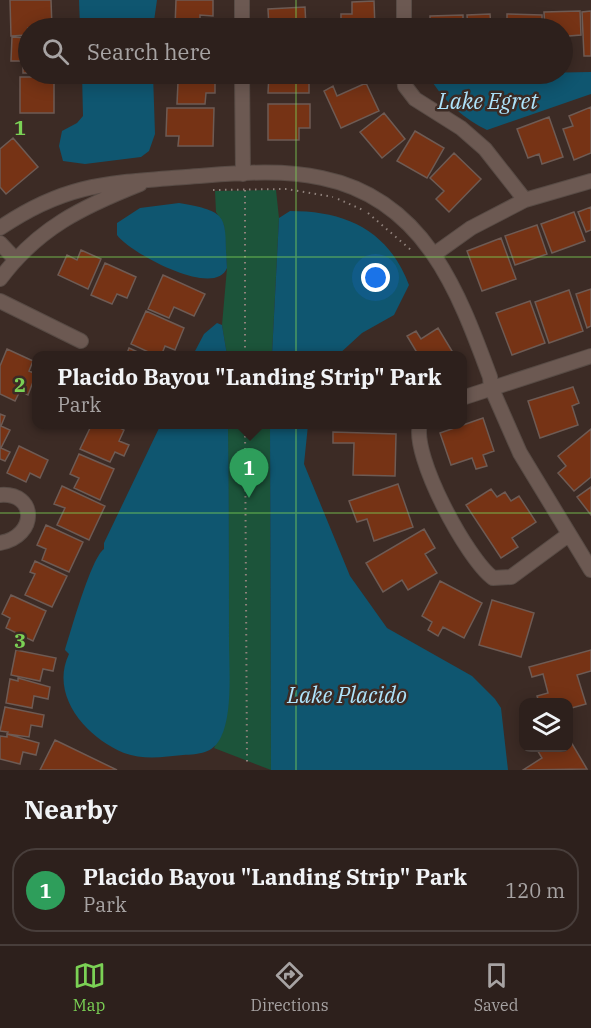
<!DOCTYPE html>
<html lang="en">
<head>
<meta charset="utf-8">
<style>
  :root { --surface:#2d201c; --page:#392d29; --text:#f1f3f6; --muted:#a7a3a3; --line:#483e3b; --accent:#7bd155 }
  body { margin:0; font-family:"IBM Plex Serif",serif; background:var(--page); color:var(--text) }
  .controls { position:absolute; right:18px; bottom:18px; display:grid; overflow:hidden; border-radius:12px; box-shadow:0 3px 15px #0003 }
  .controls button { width:54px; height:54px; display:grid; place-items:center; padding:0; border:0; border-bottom:2px solid var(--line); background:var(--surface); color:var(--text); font:30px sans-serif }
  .you { position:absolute; left:376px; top:278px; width:21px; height:21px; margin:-15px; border:4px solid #fff; border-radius:50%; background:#1a73e8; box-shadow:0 0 0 9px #1a73e833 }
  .badge { display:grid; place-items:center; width:39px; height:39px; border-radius:50%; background:var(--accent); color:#fff; font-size:20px; font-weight:700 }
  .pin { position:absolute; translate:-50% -50px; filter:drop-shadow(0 2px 3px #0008) }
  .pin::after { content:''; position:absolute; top:32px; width:21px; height:18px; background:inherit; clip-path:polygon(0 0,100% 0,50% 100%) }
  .popup { position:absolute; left:32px; top:351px; width:435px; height:78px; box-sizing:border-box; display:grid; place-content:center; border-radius:12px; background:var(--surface); filter:drop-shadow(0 2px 4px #0005); font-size:20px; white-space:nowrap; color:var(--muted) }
  .popup b { font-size:22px; color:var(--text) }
  .popup::after { content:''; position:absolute; left:50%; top:100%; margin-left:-12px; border:12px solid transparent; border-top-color:var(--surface) }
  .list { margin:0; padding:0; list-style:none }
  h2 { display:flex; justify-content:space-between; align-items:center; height:78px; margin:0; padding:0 24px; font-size:26px }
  h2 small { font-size:20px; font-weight:400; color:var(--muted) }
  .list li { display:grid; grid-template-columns:39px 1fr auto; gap:18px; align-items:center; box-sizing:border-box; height:84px; margin:0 12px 12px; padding:0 12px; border:2px solid var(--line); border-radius:24px }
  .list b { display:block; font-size:22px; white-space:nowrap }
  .list p { margin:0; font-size:20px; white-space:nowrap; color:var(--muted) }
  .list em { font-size:20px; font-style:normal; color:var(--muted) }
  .icon { flex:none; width:33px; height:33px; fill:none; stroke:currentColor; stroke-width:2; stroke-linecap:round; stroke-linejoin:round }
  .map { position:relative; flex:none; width:591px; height:770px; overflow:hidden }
  .search { position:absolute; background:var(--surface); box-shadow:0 3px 15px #0003; left:18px; right:18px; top:18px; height:66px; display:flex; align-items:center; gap:15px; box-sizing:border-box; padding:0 21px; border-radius:33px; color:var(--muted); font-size:22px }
  .sheet { height:174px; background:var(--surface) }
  nav { display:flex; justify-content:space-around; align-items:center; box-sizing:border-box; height:84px; border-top:2px solid var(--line); background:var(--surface); font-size:16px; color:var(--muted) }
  nav a { display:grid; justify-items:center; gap:3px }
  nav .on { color:var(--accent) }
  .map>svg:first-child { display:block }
  .green { fill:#1c543a }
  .water { fill:#0f5670 }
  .building { fill:#763315; stroke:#6e5b54; stroke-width:1.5 }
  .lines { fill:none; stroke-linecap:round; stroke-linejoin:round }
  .street-casing { stroke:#584b45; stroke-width:16 }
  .path { stroke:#90827c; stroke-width:2; stroke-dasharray:1.5 4.5; stroke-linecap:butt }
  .street { stroke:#6c5952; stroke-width:14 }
  .grid { fill:none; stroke:#7bd155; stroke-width:1.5; stroke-opacity:0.55 }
  .labels { text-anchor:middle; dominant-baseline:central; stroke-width:5; stroke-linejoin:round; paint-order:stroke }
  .water-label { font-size:22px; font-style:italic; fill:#afe4fc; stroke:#3c2b25 }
  .grid-label { font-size:20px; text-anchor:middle; font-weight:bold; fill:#7bd155; stroke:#3c2b25; stroke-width:5; stroke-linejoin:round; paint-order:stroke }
</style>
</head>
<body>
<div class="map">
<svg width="591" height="770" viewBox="0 0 591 770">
  <rect width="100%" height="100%" fill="#3c2b25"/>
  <path class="green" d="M276 190 279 218 272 355H227L222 325 227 268 224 225 216 212 215 191Z
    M228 425H270L271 770 214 748 225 725 229 678Z"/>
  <path class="water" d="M79 0H157L153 28H80Z
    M591 72V94L487 130C466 120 446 103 433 83L437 77 486 74Z
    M82 74H153L155 134 149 151 141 157 85 164 63 161 59 146 62 131 77 123 83 116Z
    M179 203C233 212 224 218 227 268 215 299 130 253 117 235V223L140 208Z
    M290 211C346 211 388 230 409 285L394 315 362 333 338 355H272L279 218Z
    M217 323 222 325 227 355H193L204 334Z
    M161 424 228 425C229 496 229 567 229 638 229 666 233 713 221 737 213 754 199 754 183 755 164 757 143 760 124 753 87 738 49 696 69 654L65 650C71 631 91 558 104 549V543Z
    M270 425H308L304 464 350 576 387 628 472 676 495 699 501 708 508 770H271Z"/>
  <path class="building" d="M10 0H51L52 28H28V35L11 36Z
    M176 0H213V16L200 15V27H175Z
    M374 1 375 28H341V14H352V2Z
    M305 7 306 28H269L268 9Z
    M580 11 581 35 569 36V48H562V28H545L544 12Z
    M591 11V56H584L582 12Z
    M490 14 491 27 502 26V28H468L467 15Z
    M507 14 542 15V28H507Z
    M463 15V28H430V16Z
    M12 37 28 38V73H23V61H11Z
    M187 74H215V93H206L205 104H177L178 82H187Z
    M269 74H309V93H268Z
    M342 74H378V76H342Z
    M20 77H54V113H20Z
    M366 83 379 111 341 128 324 91 333 86 337 96Z
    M268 104H310V128H299V140H268Z
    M591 107V153L574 160 563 129 573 126 569 116Z
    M167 108H214L213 146H178L179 136H166Z
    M384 113 405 139 382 158 360 132Z
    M549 117 563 157 542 164 539 154 528 158 517 129Z
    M415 131 444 148 427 178 397 161Z
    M13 138 38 167 6 194 0 187V149Z
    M454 153 481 179 449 212 436 199 444 191 430 178Z
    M591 207V230L586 232 578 212Z
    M574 212 585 241 552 253 541 224Z
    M537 225 547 254 515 265 505 236Z
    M501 238 516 279 482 291 467 251Z
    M81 250 101 259 88 289 58 275 67 255 77 260Z
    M105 263 136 277 127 298 117 294 112 304 91 295Z
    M163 275 205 294 194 316 174 307 169 318 148 309Z
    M591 289V326L587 328 576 294Z
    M569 290 583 331 549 343 535 302Z
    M530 301 545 343 512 355 496 313Z
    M146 311 184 328 175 350 165 346 161 356H157L131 344Z
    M438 328 455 356H419L407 336 416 331 421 339Z
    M129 348 146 356H126Z
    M7 349 33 361 29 371 36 374 28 395 20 391 15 401 0 394V366Z
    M573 387 579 403 572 406 578 425 540 438 528 401Z
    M0 414 5 416 1 426 10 430 1 448 10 452 5 461 0 459Z
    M483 418 494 451 483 455 487 466 476 469 472 458 451 465 440 433Z
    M92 424H112L124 430 119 441 129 445 124 456 115 452 110 462 80 449Z
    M591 429V477L574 491 558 473 566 466 558 456Z
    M333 432 396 434 395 476 353 475 354 443H333Z
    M19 446 48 460 40 478 30 473 26 482 7 473Z
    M79 454 114 469 100 500 74 488 79 478 70 474Z
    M398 484 413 527 374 541 367 519 357 522 349 501Z
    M62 486 105 506 89 540 57 525 65 508 54 504Z
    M591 487V515L577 497Z
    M491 489 497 497 505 492 511 501 519 496 536 522 512 538 518 547 501 558 466 505Z
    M46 525 83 542 69 572 42 560 46 549 37 545Z
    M424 529 435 548 425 554 437 573 408 590 402 580 383 592 366 563Z
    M35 561 67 576 52 607 25 595 35 574 30 572Z
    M440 581 482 603 464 638 443 627 438 636 428 630 432 622 422 616Z
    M11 595 46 611 33 641 6 628 10 618 2 614Z
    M492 600 534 613 521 657 479 645Z
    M16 650 56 658 53 671 43 669 40 681 11 675Z
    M591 650V671L577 675 586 704 568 709V702H539L537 696 548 693 543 674 532 677 529 667Z
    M18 678 50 687 48 699 34 696 32 708 6 703 10 679 18 681Z
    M5 707 44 715 42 727 31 725 29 737 7 734 8 732 0 731Z
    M7 734 39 743 36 755 23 752 20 764 0 759V736L7 737Z
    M568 737 587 769 523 770 542 758 536 748H568Z
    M55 740 117 770H40Z"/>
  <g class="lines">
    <defs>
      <path id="street" d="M242 0V28
        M404 28V0
        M242 74 243 174
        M404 74 405 86 415 99 461 128 485 149 525 200
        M0 228C66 183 109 183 186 177 230 174 278 168 322 178 424 199 458 290 490 377L491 387 520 453 591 570
        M0 243 16 260
        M436 253 471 228 525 200 591 181
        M0 279C38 228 82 207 140 184
        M0 301 81 341
        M462 398 591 356
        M420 424C411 455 467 559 493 578L511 577 568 535
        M0 495C37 492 38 536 0 543"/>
    </defs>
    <use href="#street" class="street-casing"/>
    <path class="path" d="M213 190 287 189 333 197
      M245 190V356
      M338 199 363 210
      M368 213 411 250
      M245 424 247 762"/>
    <use href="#street" class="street"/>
  </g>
  <path class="grid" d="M296 0V28M296 74V770M0 257H591M0 513H591"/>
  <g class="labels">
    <g class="water-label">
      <text x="488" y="100">Lake Egret</text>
      <text x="347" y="694">Lake Placido</text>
    </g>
  </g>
  <g class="grid-label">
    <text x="20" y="135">1</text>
    <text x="20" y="392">2</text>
    <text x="20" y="648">3</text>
  </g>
</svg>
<div class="controls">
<button><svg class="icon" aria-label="layers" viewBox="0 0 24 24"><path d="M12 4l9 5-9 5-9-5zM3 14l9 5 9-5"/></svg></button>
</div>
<div class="you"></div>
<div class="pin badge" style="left:249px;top:498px;background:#2e9e5b">1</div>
<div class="popup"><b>Placido Bayou &quot;Landing Strip&quot; Park</b>Park</div>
<div class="search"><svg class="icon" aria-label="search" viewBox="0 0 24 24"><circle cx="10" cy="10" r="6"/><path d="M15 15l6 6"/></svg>Search here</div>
</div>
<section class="sheet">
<h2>Nearby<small></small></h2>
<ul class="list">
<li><span class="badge" style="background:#2e9e5b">1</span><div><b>Placido Bayou &quot;Landing Strip&quot; Park</b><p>Park</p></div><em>120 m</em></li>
</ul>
</section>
<nav>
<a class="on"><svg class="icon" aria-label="map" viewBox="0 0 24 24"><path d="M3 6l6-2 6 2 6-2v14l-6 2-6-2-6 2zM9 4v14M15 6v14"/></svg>Map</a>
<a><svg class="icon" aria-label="directions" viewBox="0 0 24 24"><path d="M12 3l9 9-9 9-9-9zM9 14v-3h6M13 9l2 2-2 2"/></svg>Directions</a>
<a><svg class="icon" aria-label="saved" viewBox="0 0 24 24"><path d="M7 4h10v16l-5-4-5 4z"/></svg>Saved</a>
</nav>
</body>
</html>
